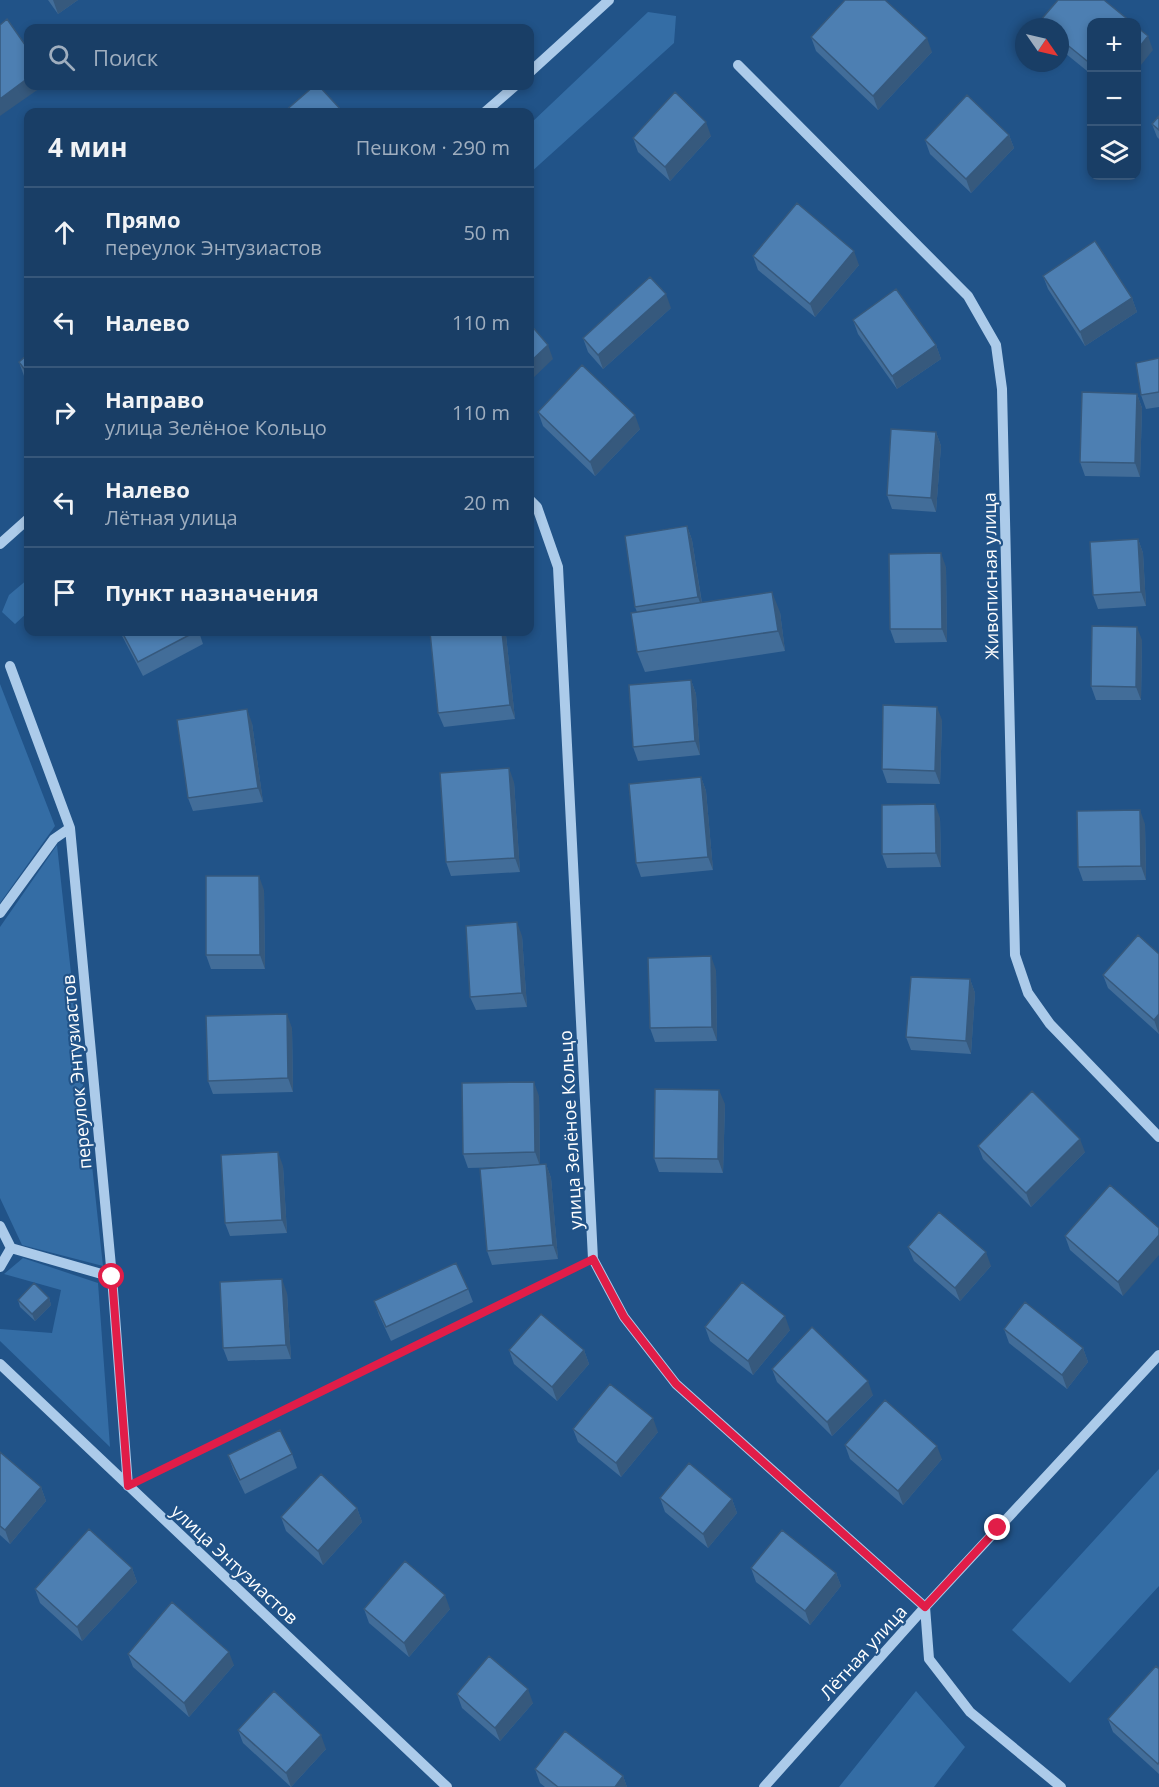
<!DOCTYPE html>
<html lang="ru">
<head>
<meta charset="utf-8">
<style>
  :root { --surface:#193e66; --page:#26496f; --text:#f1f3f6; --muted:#9faebf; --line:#37577a }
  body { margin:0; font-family:"Open Sans",sans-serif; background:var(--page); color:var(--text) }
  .controls { position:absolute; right:18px; top:18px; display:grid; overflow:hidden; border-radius:12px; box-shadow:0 3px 9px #0003 }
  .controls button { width:54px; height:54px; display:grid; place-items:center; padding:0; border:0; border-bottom:2px solid var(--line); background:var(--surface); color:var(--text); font:30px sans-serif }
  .compass { position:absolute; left:1015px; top:18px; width:54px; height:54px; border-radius:50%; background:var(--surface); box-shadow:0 3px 9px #0003; rotate:124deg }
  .stop { position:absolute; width:18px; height:18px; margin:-14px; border:4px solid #e11d48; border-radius:50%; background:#fff }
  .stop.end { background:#e11d48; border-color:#fff; box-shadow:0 2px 6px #0008 }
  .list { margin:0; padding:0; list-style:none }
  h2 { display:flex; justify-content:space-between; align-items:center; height:78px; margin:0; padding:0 24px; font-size:26px }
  h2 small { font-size:20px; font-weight:400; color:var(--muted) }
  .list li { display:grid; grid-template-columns:39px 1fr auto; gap:18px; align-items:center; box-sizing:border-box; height:90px; padding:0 24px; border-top:2px solid var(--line) }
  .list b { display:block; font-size:22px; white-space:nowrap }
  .list p { margin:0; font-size:20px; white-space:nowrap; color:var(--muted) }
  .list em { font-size:20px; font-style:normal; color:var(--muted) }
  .icon { flex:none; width:33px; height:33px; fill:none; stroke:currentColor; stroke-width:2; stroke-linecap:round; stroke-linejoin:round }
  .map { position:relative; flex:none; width:1159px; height:1787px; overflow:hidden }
  .search { position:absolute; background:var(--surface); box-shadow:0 3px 9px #0003; left:24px; top:24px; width:510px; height:66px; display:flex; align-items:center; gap:15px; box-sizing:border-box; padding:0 21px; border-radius:12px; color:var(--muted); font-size:22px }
  .panel { position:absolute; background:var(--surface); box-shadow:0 3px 9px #0003; left:24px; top:108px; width:510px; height:528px; border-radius:12px }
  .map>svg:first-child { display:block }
  .green { fill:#346da5 }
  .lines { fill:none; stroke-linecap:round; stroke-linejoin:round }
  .path { stroke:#accbea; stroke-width:4; stroke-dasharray:3 4.5; stroke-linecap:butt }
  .minor { stroke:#accbea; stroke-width:10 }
  .wall { fill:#426d99 }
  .shaded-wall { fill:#36597d }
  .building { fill:#4d7fb2; stroke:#36597d; stroke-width:1.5 }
  .route { stroke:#e11d48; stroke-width:8 }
  .labels { text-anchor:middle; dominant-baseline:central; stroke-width:4.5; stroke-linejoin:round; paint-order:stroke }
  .street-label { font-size:18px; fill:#fff; stroke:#215388 }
</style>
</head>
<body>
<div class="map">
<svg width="1159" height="1787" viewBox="0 0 1159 1787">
  <rect width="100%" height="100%" fill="#215388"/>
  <path class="green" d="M648 12 676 16 674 43 530 173V124Z
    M28 579V612L15 624 2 612 9 595Z
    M0 684 55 826 0 903Z
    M57 845 103 1266 22 1245 0 1198V927Z
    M23 1258 98 1283 110 1447 0 1341V1329L52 1333 61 1290 4 1274Z
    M1159 1469V1586L1070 1683 1012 1630Z
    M916 1691 965 1747 934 1787H839Z"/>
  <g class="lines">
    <path class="path" d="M148 1476 576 1268"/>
    <path class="minor" d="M738 65 968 296 996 345 1002 389 1015 955 1028 993 1050 1024 1159 1137
      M530 72 609 0
      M485 112 515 86
      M530 500 537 507 558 567 593 1259 624 1317 676 1384 925 1607 929 1659 970 1712 1061 1787
      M0 544 28 519
      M10 666 70 828 112 1277 128 1486
      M0 913 54 839 70 828
      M0 1226 11 1248
      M0 1267 11 1248 112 1277
      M0 1364 447 1787
      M764 1787 925 1607 1159 1355"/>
  </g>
  <path class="wall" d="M48 0H78L58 14Z
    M1039 22H1092V75L1060 49V27H1041Z
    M811 37 932 52 878 110 816 51Z
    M1159 116V139L1157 137 1152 124Z
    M1009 135 1014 148 971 193 930 154 925 140Z
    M711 136 670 181 638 152 633 138Z
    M753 256 859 265 815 317 758 270Z
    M1043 276 1132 298 1137 312 1085 346 1048 289Z
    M671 308 603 369 588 352 583 338Z
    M853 320 936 345 941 359 897 389 858 334Z
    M28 354V382L24 376 19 362Z
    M1159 358V407L1146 409 1141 395Z
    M1137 394 1142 408 1140 477 1085 476 1080 462Z
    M538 412 640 429 595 476 543 426Z
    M936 432 941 446 936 512 892 509 887 495Z
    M687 526 692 540 702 603 780 612 785 651 645 672 637 652V612L635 607Z
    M1138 539 1143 553 1146 606 1098 609 1093 595Z
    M946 567 947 642 895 643 890 629Z
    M120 632H199L203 644 143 676Z
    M506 635 515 719 444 727 438 713Z
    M1142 640 1141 700H1096L1091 686Z
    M691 680 696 694 700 755 638 761 633 747Z
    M942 720 940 784 887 783 882 769Z
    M252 723 263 802 193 811 188 798Z
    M701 777 706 791 713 870 641 877 636 863Z
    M514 782 520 872 451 876 446 862Z
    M940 818 941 867 887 868 882 854Z
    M1145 824 1146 880 1083 881 1078 867Z
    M264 890 265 969H211L206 955Z
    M522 936 527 1007 476 1010 470 997Z
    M1159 954V1034L1108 988 1103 975Z
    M716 970 717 1041 655 1042 650 1028Z
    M970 979 975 993 971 1054 911 1050 906 1037Z
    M292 1028 293 1092 213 1094 208 1081Z
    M539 1096 540 1164H546L551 1178 558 1259 492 1265 487 1251 507 1167 468 1168 463 1154Z
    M725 1104 723 1173 659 1172 654 1158Z
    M978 1146 1085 1152 1031 1207 983 1159Z
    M283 1166 287 1233 230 1236 225 1223Z
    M1110 1185 1123 1296 1070 1250 1065 1236Z
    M908 1247 991 1266 960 1301 914 1261Z
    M468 1289 473 1302 391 1341 379 1315 374 1301Z
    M287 1293 291 1359 228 1361 223 1348Z
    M49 1298 51 1305 35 1321 20 1307 18 1300Z
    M705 1327 790 1330 753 1375 710 1341Z
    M1004 1329 1083 1348 1088 1362 1067 1389 1009 1343Z
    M509 1350H584L589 1364 557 1401 514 1364Z
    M772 1369 873 1395 832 1436 777 1382Z
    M573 1429 658 1432 621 1477 578 1442Z
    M845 1445 942 1459 903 1505 850 1459Z
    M0 1452 41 1487 46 1501 10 1544 0 1535Z
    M292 1454 297 1468 245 1494 233 1469 228 1455Z
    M660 1498 732 1499 737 1513 708 1548 665 1512Z
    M357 1508 362 1522 323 1565 286 1531 281 1517Z
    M132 1568 137 1582 82 1641 40 1603 35 1589Z
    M751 1568 836 1573 841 1586 810 1625 756 1582Z
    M364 1609H450L409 1657 369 1623Z
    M128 1654 234 1665 189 1717 133 1667Z
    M1159 1669V1774L1113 1732 1108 1719Z
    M457 1694 533 1703 500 1741 462 1708Z
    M238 1730 326 1749 291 1787 243 1743Z
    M535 1769 623 1776 627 1787H545L540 1783Z"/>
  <path class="shaded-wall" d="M53 0H78L58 14Z
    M1148 36 1153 50 1137 70V50Z
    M927 38 932 52 878 110 873 96Z
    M28 78V86H43L0 116V99Z
    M706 122 711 136 670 181 665 167Z
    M1009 135 1014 148 971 193 966 179Z
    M854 251 859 265 815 317 810 304Z
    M666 294 671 308 603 369 598 355Z
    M1132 298 1137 312 1085 346 1080 332Z
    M548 345 553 359 530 381V362Z
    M936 345 941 359 897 389 892 376Z
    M1137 394 1142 408 1140 477 1135 463Z
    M635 415 640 429 595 476 590 462Z
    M936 432 941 446 936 512 931 498Z
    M687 526 692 540 703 611 698 597Z
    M1138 539 1143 553 1146 606 1141 592Z
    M941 553 946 567 947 642 942 629Z
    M772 592 780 612 785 651 778 631Z
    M1137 627 1142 640 1141 700 1136 687Z
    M502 632H505L506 635 515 719 510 705Z
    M691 680 696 694 700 755 695 741Z
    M937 707 942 720 940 784 935 771Z
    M247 709 252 723 263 802 258 788Z
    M509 768 514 782 520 872 515 858Z
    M701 777 706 791 713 870 708 857Z
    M935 804 940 818 941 867 936 853Z
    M1140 810 1145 824 1146 880 1141 866Z
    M259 876 264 890 265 969 260 955Z
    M517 922 522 936 527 1007 522 993Z
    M711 956 716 970 717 1041 712 1027Z
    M970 979 975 993 971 1054 966 1041Z
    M287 1014 292 1028 293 1092 288 1078Z
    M1159 1014V1034L1154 1020Z
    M534 1082 539 1096 540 1166 535 1152Z
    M719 1090 725 1104 723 1173 718 1159Z
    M1080 1139 1085 1152 1031 1207 1026 1193Z
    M278 1152 283 1166 287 1233 282 1220Z
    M546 1164 551 1178 558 1259 553 1245Z
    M1159 1235V1255L1123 1296 1118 1282Z
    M986 1252 991 1266 960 1301 955 1288Z
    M282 1279 287 1293 291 1359 286 1345Z
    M49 1298 51 1305 35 1321 32 1314Z
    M785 1316 790 1330 753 1375 748 1361Z
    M1083 1348 1088 1362 1067 1389 1062 1375Z
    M584 1350 589 1364 557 1401 552 1387Z
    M868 1381 873 1395 832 1436 827 1422Z
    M653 1418 658 1432 621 1477 616 1463Z
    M937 1446 942 1459 903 1505 898 1491Z
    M41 1487 46 1501 10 1544 5 1530Z
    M732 1499 737 1513 708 1548 703 1534Z
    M357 1508 362 1522 323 1565 318 1551Z
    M132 1568 137 1582 82 1641 77 1627Z
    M836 1573 841 1586 810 1625 805 1611Z
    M445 1595 450 1609 409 1657 404 1643Z
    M229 1652 234 1665 189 1717 184 1703Z
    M528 1689 533 1703 500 1741 495 1728Z
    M321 1735 326 1749 291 1787 286 1773Z
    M623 1776 627 1787H615Z"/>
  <path class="building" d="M845 0H885L927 38 873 96 811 37Z
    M1058 0H1104L1131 22H1092V65L1060 39V27H1045L1039 22Z
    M7 19 28 49V78L0 99V25Z
    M1137 27 1148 36 1137 50Z
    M314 86H319L343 112H284Z
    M675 92 706 122 665 167 633 138Z
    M967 95 1009 135 966 179 925 140Z
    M1159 116V130L1152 124Z
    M797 203 854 251 810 304 753 256Z
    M1095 241 1132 298 1080 332 1043 276Z
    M650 277 666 294 598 355 583 338Z
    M896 289 936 345 892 376 853 320Z
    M530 324 548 345 530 362Z
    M28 354V374L19 362Z
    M1159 358V392L1141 395 1136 363Z
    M582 365 635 415 590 462 538 412Z
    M1082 392 1137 394 1135 463 1080 462Z
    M891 429 936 432 931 498 887 495Z
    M687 526 698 597 635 607 625 536Z
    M1138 539 1141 592 1093 595 1090 542Z
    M941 553 942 629H890L889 554Z
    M772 592 778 631 637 652 631 613Z
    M1092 626 1137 627 1136 687 1091 686Z
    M122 632H195L138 662Z
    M430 632H502L510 705 438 713Z
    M691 680 695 741 633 747 629 685Z
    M883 705 937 707 935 771 882 769Z
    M247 709 258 788 188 798 177 720Z
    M509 768 515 858 446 862 440 773Z
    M701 777 708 857 636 863 629 784Z
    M935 804 936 853 882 854V805Z
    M1140 810 1141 866 1078 867 1077 811Z
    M206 876H259L260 955H206Z
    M517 922 522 993 470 997 466 926Z
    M1138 935 1159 954V1014L1154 1020 1103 975Z
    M711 956 712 1027 650 1028 648 958Z
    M911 977 970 979 966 1041 906 1037Z
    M287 1014 288 1078 208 1081 206 1016Z
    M534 1082 535 1152 463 1154 462 1083Z
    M655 1089 719 1090 718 1159 654 1158Z
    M1032 1091 1080 1139 1026 1193 978 1146Z
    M278 1152 282 1220 225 1223 221 1155Z
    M546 1164 553 1245 487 1251 480 1169Z
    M1110 1185 1159 1228V1235L1118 1282 1065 1236Z
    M939 1212 986 1252 955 1288 908 1247Z
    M456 1263 468 1289 386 1327 374 1301Z
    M282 1279 286 1345 223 1348 220 1282Z
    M742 1282 785 1316 748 1361 705 1327Z
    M34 1283 49 1298 32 1314 18 1300Z
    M1025 1302 1083 1348 1062 1375 1004 1329Z
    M541 1314 584 1350 552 1387 509 1350Z
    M812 1327 868 1381 827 1422 772 1369Z
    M610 1384 653 1418 616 1463 573 1429Z
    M885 1400 937 1446 898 1491 845 1445Z
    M280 1430 292 1454 240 1480 228 1455Z
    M0 1452 41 1487 5 1530 0 1526Z
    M689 1463 732 1499 703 1534 660 1498Z
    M321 1474 357 1508 318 1551 281 1517Z
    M89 1529 132 1568 77 1627 35 1589Z
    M782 1530 836 1573 805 1611 751 1568Z
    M405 1561 445 1595 404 1643 364 1609Z
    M172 1602 229 1652 184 1703 128 1654Z
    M489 1656 528 1689 495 1728 457 1694Z
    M1156 1666 1159 1669V1762L1158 1764 1108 1719Z
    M274 1691 321 1735 286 1773 238 1730Z
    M565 1731 623 1776 615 1787H558L535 1769Z"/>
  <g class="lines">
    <path class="route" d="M112 1277 128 1486 593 1259 624 1317 676 1384 925 1607 998 1528"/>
  </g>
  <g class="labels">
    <g class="street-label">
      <text transform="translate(990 576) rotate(-91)">Живописная улица</text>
      <text transform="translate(76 1072) rotate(-95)">переулок Энтузиастов</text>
      <text transform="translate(570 1130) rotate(-93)">улица Зелёное Кольцо</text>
      <text transform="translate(235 1564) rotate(43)">улица Энтузиастов</text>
      <text transform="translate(863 1652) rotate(-48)">Лётная улица</text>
    </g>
  </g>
</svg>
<div class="controls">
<button>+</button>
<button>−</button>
<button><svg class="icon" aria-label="layers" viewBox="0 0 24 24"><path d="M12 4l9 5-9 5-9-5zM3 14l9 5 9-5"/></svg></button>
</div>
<svg class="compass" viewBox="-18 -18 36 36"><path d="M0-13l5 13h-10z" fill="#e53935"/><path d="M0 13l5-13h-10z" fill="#9faebf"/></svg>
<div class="stop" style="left:112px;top:1277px"></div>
<div class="stop end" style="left:998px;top:1528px"></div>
<div class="search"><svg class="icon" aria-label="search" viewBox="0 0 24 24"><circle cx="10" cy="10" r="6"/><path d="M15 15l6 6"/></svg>Поиск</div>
<section class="panel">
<h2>4 мин<small>Пешком · 290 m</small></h2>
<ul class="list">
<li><svg class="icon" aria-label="ahead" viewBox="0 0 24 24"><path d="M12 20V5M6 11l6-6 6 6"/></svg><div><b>Прямо</b><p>переулок Энтузиастов</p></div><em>50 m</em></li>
<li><svg class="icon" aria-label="left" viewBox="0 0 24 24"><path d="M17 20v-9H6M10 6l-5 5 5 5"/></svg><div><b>Налево</b></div><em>110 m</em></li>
<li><svg class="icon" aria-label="right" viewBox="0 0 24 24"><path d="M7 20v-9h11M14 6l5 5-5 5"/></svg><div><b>Направо</b><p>улица Зелёное Кольцо</p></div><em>110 m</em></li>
<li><svg class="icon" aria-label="left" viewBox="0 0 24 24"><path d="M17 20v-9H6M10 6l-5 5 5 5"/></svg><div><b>Налево</b><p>Лётная улица</p></div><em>20 m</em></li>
<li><svg class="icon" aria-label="arrive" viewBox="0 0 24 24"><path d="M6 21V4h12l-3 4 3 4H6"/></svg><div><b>Пункт назначения</b></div></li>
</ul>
</section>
</div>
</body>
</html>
